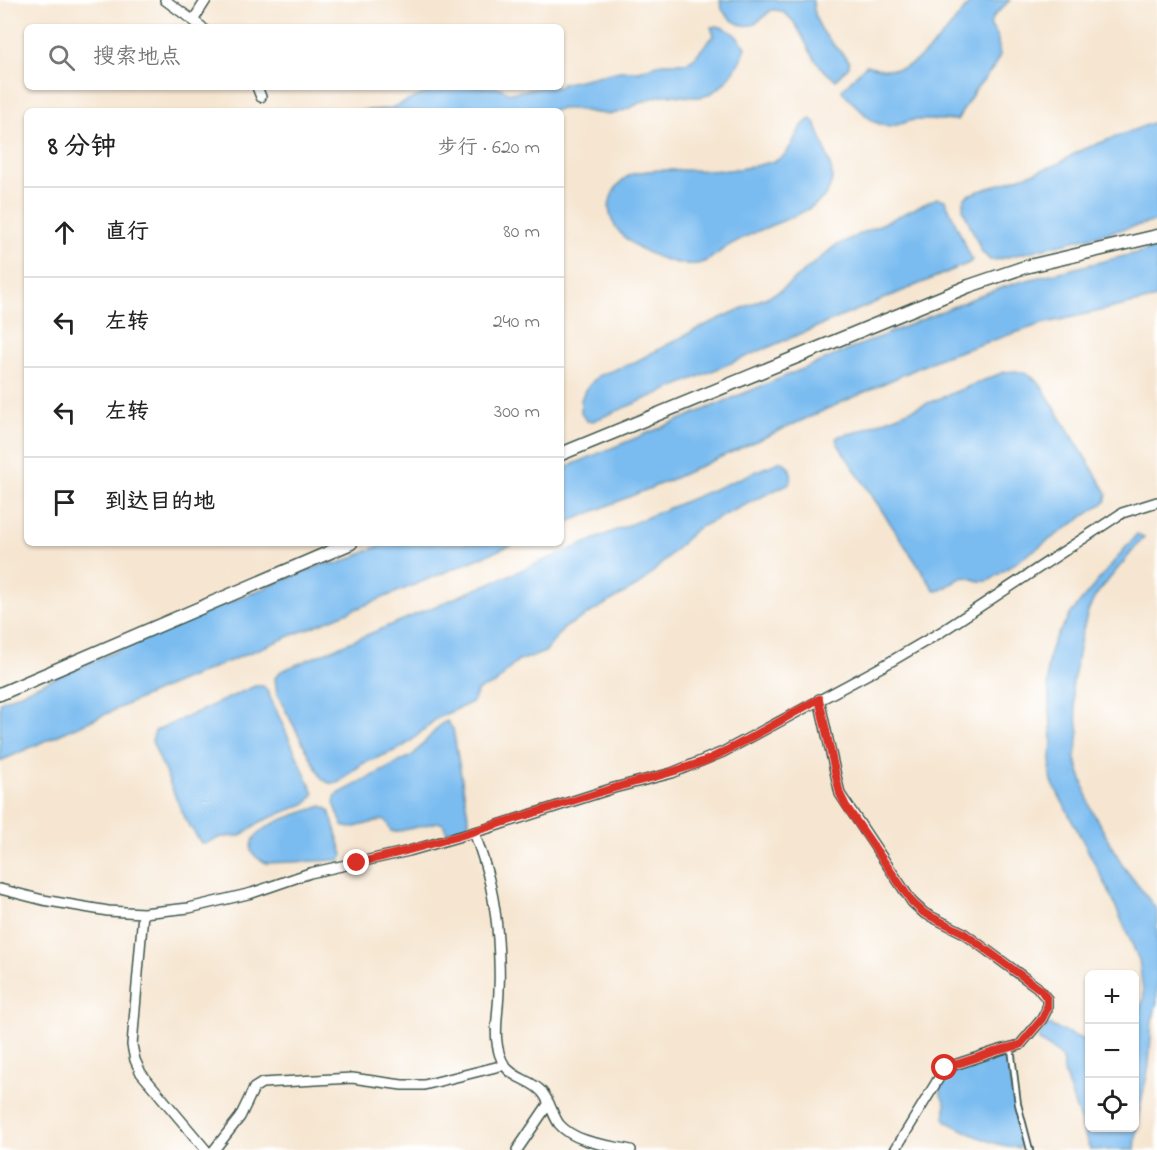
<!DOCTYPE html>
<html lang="zh">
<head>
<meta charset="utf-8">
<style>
  :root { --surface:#fff; --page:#f2f2f2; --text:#222; --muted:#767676; --line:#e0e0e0 }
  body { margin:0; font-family:"Indie Flower","LXGW WenKai TC",sans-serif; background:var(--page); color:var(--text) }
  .controls { position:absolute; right:18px; bottom:18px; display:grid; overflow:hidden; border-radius:9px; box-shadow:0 2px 4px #0004 }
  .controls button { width:54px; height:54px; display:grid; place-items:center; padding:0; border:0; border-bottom:2px solid var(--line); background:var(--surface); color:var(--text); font:30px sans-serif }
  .stop { position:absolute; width:18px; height:18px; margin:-14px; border:4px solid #d93025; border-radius:50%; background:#fff }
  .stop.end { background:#d93025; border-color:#fff; box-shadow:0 2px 6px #0008 }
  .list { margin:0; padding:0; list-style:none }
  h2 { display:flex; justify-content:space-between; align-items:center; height:78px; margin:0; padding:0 24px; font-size:26px }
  h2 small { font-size:20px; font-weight:400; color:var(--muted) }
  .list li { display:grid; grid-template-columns:39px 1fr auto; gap:18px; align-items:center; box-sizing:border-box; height:90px; padding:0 24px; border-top:2px solid var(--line) }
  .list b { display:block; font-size:22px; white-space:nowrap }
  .list em { font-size:20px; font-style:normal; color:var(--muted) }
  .icon { flex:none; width:33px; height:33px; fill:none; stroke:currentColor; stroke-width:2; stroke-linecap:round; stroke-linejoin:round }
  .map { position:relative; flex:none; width:1157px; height:1150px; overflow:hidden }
  .search { position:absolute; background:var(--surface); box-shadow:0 2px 4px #0004; left:24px; top:24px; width:540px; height:66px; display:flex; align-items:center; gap:15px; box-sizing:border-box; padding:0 21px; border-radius:9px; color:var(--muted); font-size:22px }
  .panel { position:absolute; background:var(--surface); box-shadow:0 2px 4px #0004; left:24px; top:108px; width:540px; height:438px; border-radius:9px }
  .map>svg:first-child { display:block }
  .water { fill:#7abcf0; stroke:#4c7c92; stroke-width:1.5 }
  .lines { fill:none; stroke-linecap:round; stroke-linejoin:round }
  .service-casing { stroke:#3f564c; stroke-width:8 }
  .minor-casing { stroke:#3f564c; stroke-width:12 }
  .tertiary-casing { stroke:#3f564c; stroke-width:15 }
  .service { stroke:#fff; stroke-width:4.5 }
  .minor { stroke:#fff; stroke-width:9 }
  .tertiary { stroke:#fff; stroke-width:12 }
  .route { stroke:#d93025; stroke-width:8 }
</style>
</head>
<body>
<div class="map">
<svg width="1157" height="1150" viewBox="0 0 1157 1150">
  <rect width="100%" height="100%" fill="#fff"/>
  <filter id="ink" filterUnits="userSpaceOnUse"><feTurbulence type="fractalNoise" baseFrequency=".0167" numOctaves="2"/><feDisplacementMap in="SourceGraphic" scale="12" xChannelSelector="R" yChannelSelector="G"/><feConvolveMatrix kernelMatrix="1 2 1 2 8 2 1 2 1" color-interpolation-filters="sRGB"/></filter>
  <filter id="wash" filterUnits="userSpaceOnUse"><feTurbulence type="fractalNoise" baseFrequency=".008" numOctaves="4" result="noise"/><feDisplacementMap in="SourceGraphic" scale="24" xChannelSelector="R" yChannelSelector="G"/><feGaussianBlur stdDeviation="1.35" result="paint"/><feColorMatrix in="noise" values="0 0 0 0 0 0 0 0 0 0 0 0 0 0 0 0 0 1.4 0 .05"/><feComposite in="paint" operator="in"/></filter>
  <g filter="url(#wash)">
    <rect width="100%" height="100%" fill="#f6e6d1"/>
    <path class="water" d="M720 0H813C814 30 831 41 849 61V66L836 80C826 74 815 61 810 51 802 37 792 8 772 10 766 14 758 23 752 25 737 28 720 14 720 0Z
      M972 0H1010L994 16 990 25 997 35 1000 55 994 67 975 90 957 120H913L890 127 885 126 872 121 844 94 842 90 866 65C878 69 889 71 902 68 924 62 958 18 972 0Z
      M717 26C731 29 737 36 746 47 740 66 719 98 696 97 683 97 672 93 659 96 644 99 625 113 611 114 590 115 572 104 551 111H352L389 109 433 90H442L459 87H498L510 93 542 87H561V84L620 71H639L663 63H686L694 58 714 35 711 27Z
      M811 119 815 122C820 138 830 158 832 174 834 205 791 217 770 226 754 233 739 239 725 248 716 254 709 262 697 264 664 268 590 233 614 191 618 185 623 179 630 175 647 166 706 172 729 170 744 169 760 165 774 161 795 155 793 127 811 119Z
      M1157 121V221L995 260H990L982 252 963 209 964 199 968 195 1056 165 1079 151Z
      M937 198 945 200 972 260 969 263 593 421H587L581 413V400L585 390 598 376 635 362 697 329 780 291 835 246Z
      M1157 248V298L1042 324 940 358 670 480 561 525V469L986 293 1019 282Z
      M1016 371 1028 374 1040 384 1106 491 1107 495 1105 502 990 580C975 585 972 574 961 578 952 582 945 591 935 591L839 446 836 439 839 436 857 432 1004 372Z
      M781 461C789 465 794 474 790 483L696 529 642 583 564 628 545 652 516 662 495 684 478 690 473 702 437 718 410 742 399 749 362 764 338 783H329L322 779 277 694 275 678 281 671Z
      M1137 534 1144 537 1096 595 1088 611 1081 637 1072 688 1079 732 1075 758 1091 809 1123 866 1157 910V1002L1152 1021 1149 1066 1138 1116 1135 1150H1090L1065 1076 1062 1059 1056 1052 1038 1040 1043 1031 1049 1025 1089 1042 1090 1128H1134L1135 1019 1144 999 1139 960 1107 887 1053 784 1050 775 1052 739 1047 669 1050 652 1054 640 1072 612Z
      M386 543H516L157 691 0 761V702L224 604 324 564 340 563Z
      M255 686H263L267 690 314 794 307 803 260 822 240 836 221 837 206 843H201L184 817 152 741 155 731Z
      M447 721 453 729 469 821 466 827 447 832 443 824 438 822 396 832 391 831 386 821 382 820 351 828 343 826 334 803 336 795 413 755 441 724Z
      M322 806 329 810 343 855 340 860 266 863 256 857 251 851C249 824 301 814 322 806Z
      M1003 1057 1007 1060 1019 1134 1023 1144 1019 1148C991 1145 971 1134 946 1121 943 1114 946 1110 945 1103 943 1096 942 1101 941 1094 937 1065 982 1059 1003 1057Z"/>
  </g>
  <g filter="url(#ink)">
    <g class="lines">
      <defs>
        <path id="service" d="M1011 1048 1018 1104 1030 1150"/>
        <path id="minor" d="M165 0 202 27
          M194 19 206 0
          M257 87 261 97
          M819 699 840 794 912 902 924 913 962 932 1037 987 1047 999V1009L1042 1019 1020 1045 1000 1050 945 1068 895 1150
          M474 832C488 870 495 898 498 939 499 956 500 973 499 989 499 1014 490 1043 505 1066 514 1079 532 1080 542 1092 550 1101 552 1114 559 1124 575 1143 608 1145 631 1150
          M0 889 43 900 108 911 143 913 189 908 252 893 310 873 409 851 489 828 614 788 672 773 723 752 883 666 941 632 1122 513 1157 502
          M143 913 132 1045 135 1060 141 1073 206 1150
          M214 1150 240 1117 254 1088 262 1083 352 1078 402 1085H424L504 1065
          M517 1150 549 1103"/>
        <path id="tertiary" d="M561 454 969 286 1025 267 1157 236
          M0 694 351 543"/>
      </defs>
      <use href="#service" class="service-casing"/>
      <use href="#minor" class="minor-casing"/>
      <use href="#tertiary" class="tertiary-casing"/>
      <use href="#service" class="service"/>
      <use href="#minor" class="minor"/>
      <use href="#tertiary" class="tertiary"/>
    </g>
  </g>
  <g class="lines" filter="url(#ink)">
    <path class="route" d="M357 863C443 843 526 815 611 789 643 779 675 773 707 760 745 743 782 719 819 699L840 794 846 806 912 902 924 913 962 932 1041 990 1047 999V1009L1042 1019 1020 1045 1000 1050 945 1068"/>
  </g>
</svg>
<div class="controls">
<button>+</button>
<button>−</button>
<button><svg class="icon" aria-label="locate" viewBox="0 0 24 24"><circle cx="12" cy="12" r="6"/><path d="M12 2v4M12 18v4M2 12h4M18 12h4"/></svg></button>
</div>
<div class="stop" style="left:945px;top:1068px"></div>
<div class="stop end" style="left:357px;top:863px"></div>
<div class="search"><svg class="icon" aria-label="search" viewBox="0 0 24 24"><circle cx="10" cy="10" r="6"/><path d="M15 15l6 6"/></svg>搜索地点</div>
<section class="panel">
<h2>8 分钟<small>步行 · 620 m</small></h2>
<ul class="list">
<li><svg class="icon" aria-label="ahead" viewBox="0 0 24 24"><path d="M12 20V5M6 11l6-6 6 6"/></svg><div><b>直行</b></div><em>80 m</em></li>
<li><svg class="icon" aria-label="left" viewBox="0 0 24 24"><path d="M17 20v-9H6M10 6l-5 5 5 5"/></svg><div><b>左转</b></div><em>240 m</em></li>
<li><svg class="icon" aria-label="left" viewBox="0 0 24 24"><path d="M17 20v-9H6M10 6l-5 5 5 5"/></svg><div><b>左转</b></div><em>300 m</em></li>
<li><svg class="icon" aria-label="arrive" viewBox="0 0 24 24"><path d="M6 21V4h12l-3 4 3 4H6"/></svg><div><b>到达目的地</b></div></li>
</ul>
</section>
</div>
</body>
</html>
